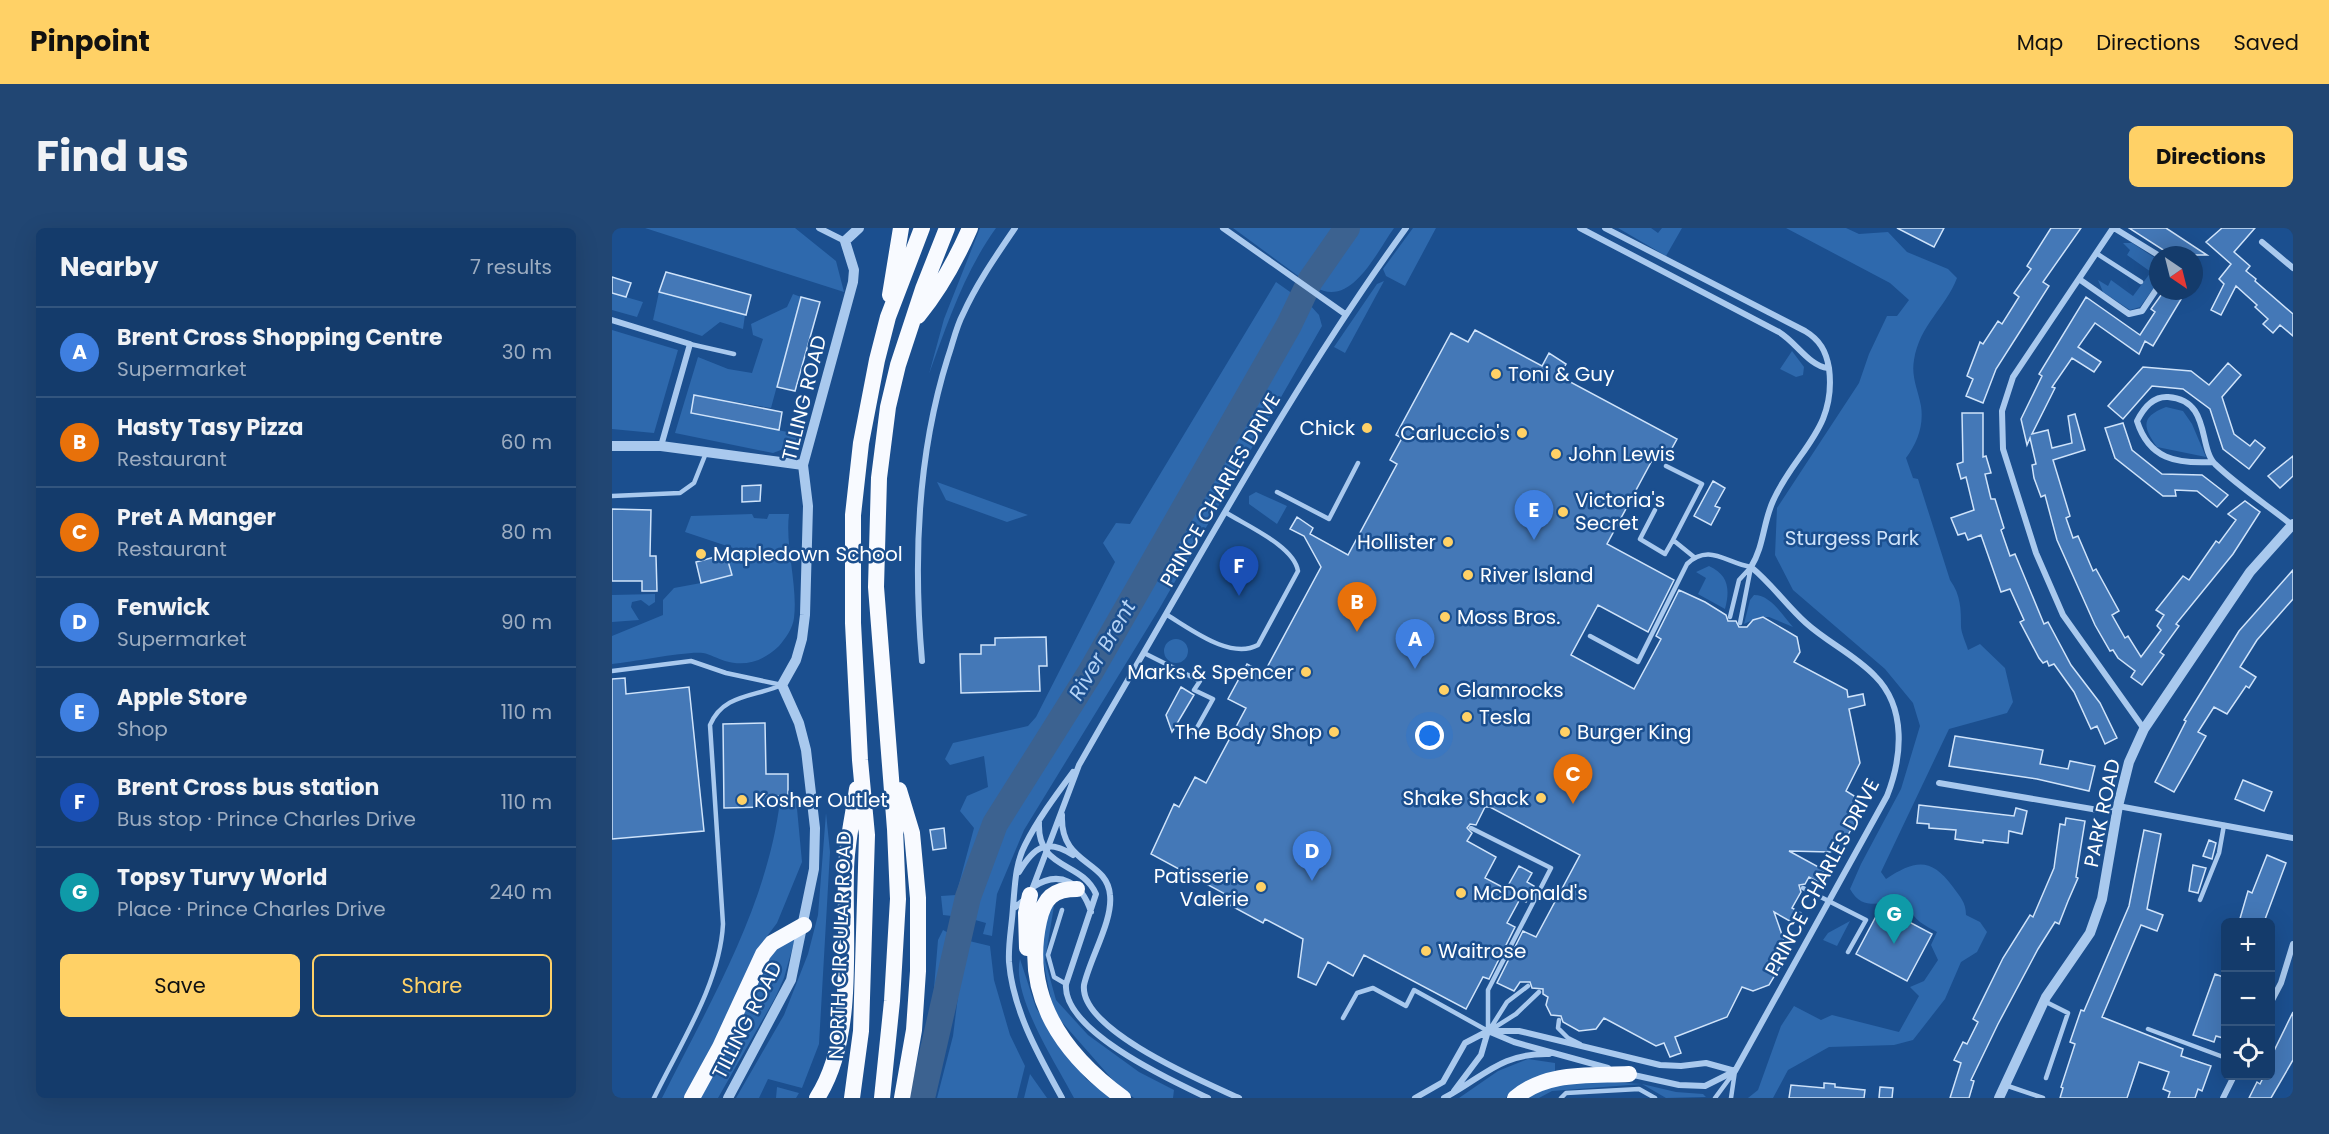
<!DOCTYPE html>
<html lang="en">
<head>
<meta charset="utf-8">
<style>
  :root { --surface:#143b6b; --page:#214673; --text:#f1f3f6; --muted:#9dadc1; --line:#33557e; --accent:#ffd166 }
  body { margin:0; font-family:Poppins,sans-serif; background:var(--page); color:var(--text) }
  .controls { position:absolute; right:18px; bottom:18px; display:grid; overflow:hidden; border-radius:9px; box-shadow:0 6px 24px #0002 }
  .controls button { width:54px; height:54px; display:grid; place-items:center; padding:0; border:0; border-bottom:2px solid var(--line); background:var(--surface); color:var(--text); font:30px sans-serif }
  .compass { position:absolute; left:1537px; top:18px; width:54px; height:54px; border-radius:50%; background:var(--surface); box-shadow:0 6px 24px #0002; rotate:145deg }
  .you { position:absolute; left:818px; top:508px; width:21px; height:21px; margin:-15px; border:4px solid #fff; border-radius:50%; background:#1a73e8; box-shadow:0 0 0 9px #1a73e833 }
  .badge { display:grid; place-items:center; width:39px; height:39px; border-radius:50%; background:var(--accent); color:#fff; font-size:20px; font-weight:700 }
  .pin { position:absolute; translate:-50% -50px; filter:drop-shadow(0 2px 3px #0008) }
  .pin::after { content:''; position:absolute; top:32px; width:21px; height:18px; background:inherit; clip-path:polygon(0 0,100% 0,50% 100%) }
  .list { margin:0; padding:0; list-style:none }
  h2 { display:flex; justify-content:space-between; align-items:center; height:78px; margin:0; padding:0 24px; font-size:26px }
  h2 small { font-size:20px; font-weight:400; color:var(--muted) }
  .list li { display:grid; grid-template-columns:39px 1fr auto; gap:18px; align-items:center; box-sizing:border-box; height:90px; padding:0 24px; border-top:2px solid var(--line) }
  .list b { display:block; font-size:22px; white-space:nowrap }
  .list p { margin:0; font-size:20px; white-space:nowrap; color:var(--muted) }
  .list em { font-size:20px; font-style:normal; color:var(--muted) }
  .actions { display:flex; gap:12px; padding:18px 24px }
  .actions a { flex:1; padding:14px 0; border:2px solid var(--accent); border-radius:9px; text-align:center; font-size:21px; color:var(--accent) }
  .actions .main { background:var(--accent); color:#111 }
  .icon { flex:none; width:33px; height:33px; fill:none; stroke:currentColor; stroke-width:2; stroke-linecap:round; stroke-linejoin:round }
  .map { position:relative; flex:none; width:1681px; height:870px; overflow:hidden; border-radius:9px }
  header { display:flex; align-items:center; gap:36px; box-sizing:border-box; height:84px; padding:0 30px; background:var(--accent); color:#111 }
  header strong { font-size:28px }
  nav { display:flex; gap:33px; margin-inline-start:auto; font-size:21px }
  .intro { display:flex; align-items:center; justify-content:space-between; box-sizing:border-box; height:144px; padding:0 36px }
  h1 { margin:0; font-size:42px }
  .button { padding:15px 27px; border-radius:9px; background:var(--accent); color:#111; font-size:21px; font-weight:700 }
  main { display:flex; gap:36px; padding:0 36px }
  aside { flex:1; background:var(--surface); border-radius:9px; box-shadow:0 6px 24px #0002 }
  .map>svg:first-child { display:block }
  .green { fill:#2e69ad }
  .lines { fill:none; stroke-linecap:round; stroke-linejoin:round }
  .river { stroke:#3c6290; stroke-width:26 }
  .building { fill:#4478b7; stroke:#cfe3fa; stroke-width:1.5 }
  .service { stroke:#a9c9ee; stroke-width:4.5 }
  .minor { stroke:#a9c9ee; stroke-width:6 }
  .tertiary { stroke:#a9c9ee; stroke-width:10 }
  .trunk { stroke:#f8faff; stroke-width:16 }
  .poi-dot { fill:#ffd166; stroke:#1b4f8f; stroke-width:2 }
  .labels { text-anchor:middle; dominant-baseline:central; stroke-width:5; stroke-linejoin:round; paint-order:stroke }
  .poi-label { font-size:20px; fill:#fff; stroke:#1b4f8f; text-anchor:start }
  .street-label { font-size:20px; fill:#fff; stroke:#1b4f8f }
  .park-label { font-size:20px; fill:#cfe3fa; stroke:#1b4f8f }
  .water-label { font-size:21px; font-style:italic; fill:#b5d3f5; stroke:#1b4f8f }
</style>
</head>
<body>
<header>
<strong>Pinpoint</strong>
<nav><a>Map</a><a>Directions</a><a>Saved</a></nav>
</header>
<div class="intro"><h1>Find us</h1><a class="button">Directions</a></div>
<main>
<aside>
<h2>Nearby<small>7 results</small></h2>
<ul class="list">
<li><span class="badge" style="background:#3f7fe0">A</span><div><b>Brent Cross Shopping Centre</b><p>Supermarket</p></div><em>30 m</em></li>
<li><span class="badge" style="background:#e8710a">B</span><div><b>Hasty Tasy Pizza</b><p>Restaurant</p></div><em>60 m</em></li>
<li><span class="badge" style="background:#e8710a">C</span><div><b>Pret A Manger</b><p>Restaurant</p></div><em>80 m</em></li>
<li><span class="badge" style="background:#3f7fe0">D</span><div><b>Fenwick</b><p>Supermarket</p></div><em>90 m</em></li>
<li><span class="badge" style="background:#3f7fe0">E</span><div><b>Apple Store</b><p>Shop</p></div><em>110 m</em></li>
<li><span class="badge" style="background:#1a4fb4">F</span><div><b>Brent Cross bus station</b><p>Bus stop · Prince Charles Drive</p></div><em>110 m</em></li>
<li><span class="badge" style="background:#0f9aa8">G</span><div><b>Topsy Turvy World</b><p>Place · Prince Charles Drive</p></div><em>240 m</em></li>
</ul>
<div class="actions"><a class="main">Save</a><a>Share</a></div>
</aside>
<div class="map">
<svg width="1681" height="870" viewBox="0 0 1681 870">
  <rect width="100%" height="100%" fill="#1b4f8f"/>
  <path class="green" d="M33 0H183L224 33 232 64Z
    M368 0H384C353 43 335 96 317 146L332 91Z
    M621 0H723L689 50Z
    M746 0H782C764 25 739 81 703 59Z
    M801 0H824L793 58 774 48 771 41Z
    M1006 0H1039L1046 5 1050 0H1070L1054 28Z
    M1174 0H1234L1247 6 1276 4 1295 24 1336 41 1345 50C1333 81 1308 96 1302 132 1299 149 1306 162 1309 178 1312 198 1305 215 1294 230L1301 250 1306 251 1338 352C1349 367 1349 382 1349 398 1349 405 1354 415 1356 422L1368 416 1393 440 1401 474 1395 485 1337 501 1269 644 1274 651C1303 632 1319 629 1341 659 1348 669 1354 674 1354 687L1368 694 1375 704 1365 724 1349 734 1333 771 1301 812 1282 817 1217 819 1176 842 1161 870H1136L1146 862 1169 798 1182 778 1209 792 1220 787 1287 804 1307 768 1298 759 1312 753 1326 732 1319 717 1325 704C1320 701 1313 698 1308 694 1303 690 1299 684 1294 680 1273 667 1253 688 1238 661L1249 636 1289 561 1308 498 1301 475 1273 441 1181 362 1163 327 1165 280 1247 155 1257 126 1275 88H1285L1297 72 1278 55Z
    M1511 15H1520L1546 32V54L1528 79 1518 82 1491 64 1486 52 1496 58 1499 52 1521 68 1539 44 1515 27 1518 22Z
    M772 53 733 125 722 119 765 56Z
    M664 54 681 66 665 101 472 442 379 592 349 689 331 687 329 668 344 667 362 600 348 583 355 568 376 559 372 528 338 537 333 531 341 515 416 498 424 489 503 334 491 315 504 295 518 296Z
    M47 64 133 87 131 101 108 94 90 108 41 92Z
    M0 65 31 74 25 89 0 82Z
    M181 66 189 69 159 180 82 167 79 185 186 206 182 217 161 225 63 205 86 129 116 141 140 145 151 111 141 107 139 96 175 79Z
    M697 76 707 87 710 98 546 383 412 602 385 666 380 708 371 706 374 695 356 690 387 598 501 419 650 150Z
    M0 102 66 122 42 205 0 201Z
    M1180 123 1192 139 1191 147 1184 149 1168 141Z
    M1554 179 1571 183 1580 196 1594 229 1545 219C1531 199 1528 189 1554 179Z
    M325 254 416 287 395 294 334 272Z
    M644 264 675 278 665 296 637 276V268Z
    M140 286 142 290 155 291 157 286H177C173 319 186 358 182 390 181 400 173 411 167 418 151 433 134 439 113 433 106 431 98 426 91 425 74 423 21 434 0 436V408L51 387V372L62 360 89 355 121 320 73 304 79 288Z
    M1097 338C1117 347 1118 362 1113 381L1086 366 1094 350 1084 344Z
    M43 366V374L37 378 29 372 20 374 19 379 27 392 0 394V367Z
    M1142 367C1159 367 1170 387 1181 399L1157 389H1147L1132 396 1138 372Z
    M552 423a12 12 0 1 1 24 0a12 12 0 1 1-24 0Z
    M184 570 190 634 165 695 147 719 135 752 73 870H50C97 776 155 679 168 573Z
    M214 585 218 624 207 816 190 860 156 851 147 870H124L172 787 196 726 206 687Z
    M438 677 442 678 433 732 444 772 476 807 527 844 562 862 561 870H522L507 859 442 785 431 732 430 711Z
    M1238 693 1225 718 1211 712 1216 705Z
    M331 702 344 709 321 772 326 712Z
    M184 707 172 750 163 770 106 870H88L156 727Z
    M353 712 378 718 382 752 398 807 413 838 405 870H325L341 808Z
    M408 731 424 780 474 851 499 870H462C445 837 399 768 408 731Z
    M916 831 943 835V843L897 866 894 870H847L886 843Z
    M418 846 435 870H412Z
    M980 853 1030 856 1064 864 1091 866 1094 869 1054 870 1030 856 940 863 927 870H912L939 857Z
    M165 859 187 865 184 870H164Z"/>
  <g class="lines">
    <path class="river" d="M310 870 356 669 383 596 478 445 677 97 698 53 735 0"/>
  </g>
  <path class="building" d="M1285 0H1332L1322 19Z
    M1439 0H1469L1431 54 1437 58 1384 141 1371 175 1354 168 1361 151 1355 148 1368 114 1371 116 1386 93 1390 96 1407 69 1402 65 1419 41 1415 38Z
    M1517 0H1554L1595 27H1559Z
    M1610 0H1643L1622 24 1638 38 1634 43 1644 51 1643 53 1681 86V108L1668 97 1661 105 1651 96 1656 91 1643 79 1645 77 1624 58 1609 87 1599 82 1612 56 1607 51 1619 36 1594 14Z
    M54 44 139 67 134 87 47 64Z
    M0 49 19 55 14 69 0 65Z
    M1552 63H1574L1541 118 1533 113 1527 126 1483 95 1466 119 1489 134 1482 144 1460 130 1440 159 1443 160 1420 206 1436 202 1440 220 1460 215 1456 188 1463 186 1473 222 1441 232 1458 288 1454 290 1461 310 1466 308 1481 343 1484 341 1507 383 1500 387 1513 410 1516 408 1529 429 1549 402 1545 398 1552 387 1544 382 1571 348 1577 352 1604 313 1607 315 1624 292 1616 286 1633 273 1648 284 1621 326 1564 396 1567 398 1548 424 1552 427 1530 457 1519 449 1523 443 1506 430 1501 422 1498 423 1483 397 1445 312 1433 267 1429 269 1422 250 1420 237 1424 236 1418 210 1415 217 1409 191 1430 148 1427 146 1474 69 1528 107 1543 84 1539 81Z
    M189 69 208 74 183 163 165 159Z
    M863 102 930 138 937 125 954 136 947 148 1065 211 1054 231 1044 225 995 316 1062 352 1036 404 986 377 959 427 1022 461 1049 411 1044 408 1067 362 1093 374 1114 387 1116 393H1124L1127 399H1135L1141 392 1151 389 1185 409 1188 424 1182 434 1235 462 1236 469 1251 466 1253 477 1237 481 1248 535 1234 563 1247 571 1248 586 1229 619 1218 624 1177 623 1212 642 1206 654 1197 649 1193 656 1187 657 1189 664 1180 680 1189 685 1183 696 1162 684 1175 721 1174 729 1157 757 1141 763 1130 759 1115 789 1063 809 1069 825 1058 829 1052 815 1044 818 992 790 984 801 967 803 951 794 949 788 939 787 934 777 936 769 931 766V761L920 760 918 754H908L902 763 885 755 911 703 924 709 968 627 878 579H873L864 597 858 596 855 600 860 605 855 613 884 629 873 650 894 661 907 638 920 645 915 654 922 658 914 674 908 671 895 695 903 699 877 751 871 749 854 781 752 727 741 748 716 734 704 757 686 749 691 711 653 691 651 695 612 674 615 667 539 626 562 576 567 579 583 549 594 555 634 480 616 471 635 436 652 445 709 339 692 308 678 301 685 289 701 300 698 306 736 327 785 236 778 232 790 210 784 207 839 105 856 114Z
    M1616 135 1629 147 1610 169 1622 206 1638 218 1643 212 1653 220 1637 241 1611 221 1598 181 1571 161 1540 158 1511 191 1496 178 1531 139 1579 143 1597 157Z
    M82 167 170 184 167 202 79 185Z
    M1350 185H1371V229L1374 228 1379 245 1373 246 1379 271H1383L1392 300 1389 302 1398 328 1403 326 1432 396 1436 394 1459 437 1488 475 1505 510 1493 516 1485 498 1479 501 1462 464 1442 436 1437 438 1435 433 1431 435 1427 430 1408 394 1412 392 1398 361 1389 364 1369 307 1356 312 1353 305 1346 307 1339 290 1362 282 1354 249 1349 251 1345 236 1351 234Z
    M1511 195 1520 222 1550 246 1590 247 1616 267 1605 279 1585 263 1563 262 1564 268H1551L1503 230 1493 200Z
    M1681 228V248L1668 260 1656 248Z
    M1101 253 1113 260 1103 278 1108 280 1099 297 1082 288Z
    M149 257 148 273 130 274V258Z
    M0 281 39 282 38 328H44L45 363H30V353H0Z
    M114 326 120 347 89 355 84 334Z
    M1681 342V371L1645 412 1628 439 1644 449 1637 460 1634 458 1615 486 1602 479 1586 504 1594 508 1562 564 1543 554 1574 493 1572 492 1627 403Z
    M434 409 435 438H427L428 463 349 465 348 426H369V417H383V410Z
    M13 450 14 466 77 459 92 603 0 611V451Z
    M569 459 582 467 560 504 554 487Z
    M153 495 154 546H176V568H154L155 579 112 580 111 496Z
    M1343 508 1431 522 1428 536 1456 541 1458 533 1483 538 1477 563 1425 551 1337 538Z
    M1631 552 1660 564 1652 583 1623 571Z
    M1307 577 1402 588 1404 580 1415 583 1410 606 1397 603 1396 615 1371 612V615L1343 611 1344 602 1317 600V596L1305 595Z
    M1454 590 1473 593 1464 649 1466 650 1456 673 1447 696 1443 694 1426 721 1386 796 1359 852 1362 853 1357 870H1338L1349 835 1342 832 1351 814 1355 816 1366 794 1361 791 1391 730 1418 687 1421 689 1442 640 1448 596 1453 597Z
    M332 600 334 620 321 622 318 602Z
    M1532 602 1549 606 1535 681 1551 687 1545 703 1529 697 1490 789 1571 821 1569 828 1599 838 1590 863 1586 861 1583 870H1556L1558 864 1551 861 1557 844 1527 834 1515 870H1448L1451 860 1449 859 1463 816 1458 814 1469 782 1472 783 1517 678Z
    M1597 612 1604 615 1600 631 1591 628Z
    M1655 627 1674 635 1652 694H1627L1636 663 1640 665Z
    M1581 637 1594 640 1586 665 1577 663Z
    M1269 679 1320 706 1295 753 1244 726Z
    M1603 746 1614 750V802L1611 810 1604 808 1602 814 1581 807Z
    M1681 784V832L1659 870H1637L1645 854 1648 856 1652 848H1659V829Z
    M1212 855 1223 856V859L1253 862 1252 870H1177L1179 857 1212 860Z
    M1268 859 1281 860 1280 870H1267Z"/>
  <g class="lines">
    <path class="service" d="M1484 25 1529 54
      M78 116 122 126
      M1054 238 1090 256 1061 312
      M665 264 717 291 746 235
      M0 268 68 265 82 255 94 225
      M1043 282 1028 311 1053 326 1061 312 1082 329
      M555 387C579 401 618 432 646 417L686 343C682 318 635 298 613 284
      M1118 389 1127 352 1139 339
      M1128 395 1139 339
      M978 408 1026 434 1075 336C1097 315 1114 335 1139 339
      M532 425 588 453 582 462 601 471 582 505
      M0 443 79 433 114 445 170 457
      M859 600 939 640 876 762V803
      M1191 660 1254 692 1236 724
      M1588 672 1607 625 1612 597
      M450 682 436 727 442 749 454 756
      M1432 773 1456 785 1434 850
      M731 790 745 765 761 760 794 778 802 762 876 803
      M947 792 946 800 956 810 968 816
      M878 801 895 774 916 758
      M1536 801 1614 830
      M877 803 904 786 927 764
      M1393 857 1431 870
      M42 870C68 816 108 756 111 696L98 497C111 466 142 469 170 457
      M949 870 954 865 1027 861 1043 870
      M1103 870 1123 843 1119 870"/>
    <path class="minor" d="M207 0 233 13
      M611 0 733 86
      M968 0 1167 104C1184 114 1197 138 1216 140
      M993 0 1193 103C1208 112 1214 123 1217 140 1225 202 1183 223 1161 273 1151 295 1152 318 1139 339 1160 356 1174 377 1194 395 1215 414 1243 427 1263 448 1295 480 1290 530 1275 568L1123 843 1093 858 1067 857 1017 846
      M1501 0 1401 149 1390 183 1391 221 1424 325 1451 387 1532 501
      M1502 0 1546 27
      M1650 14 1681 40
      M1467 51 1517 86 1530 83 1546 59
      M0 92 78 116 49 218
      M1601 234C1564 236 1537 231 1525 193 1531 181 1541 168 1556 169 1599 172 1586 219 1603 236 1626 258 1655 277 1680 297
      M310 433C301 330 305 227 336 129 341 115 344 99 351 86 365 55 384 28 403 0
      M1327 555 1486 582 1506 578 1681 610
      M450 587C448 638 495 631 498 667 501 693 478 730 472 757 467 802 592 854 627 870
      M427 594C425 643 469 632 484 666L454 756C450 803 560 853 596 870
      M407 644C422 619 434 610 461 627
      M421 659C448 641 470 655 479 684
      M401 681 418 667 467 537 491 495C589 328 680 157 794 0
      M1658 776 1669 755 1681 716
      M876 803 902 814 996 840
      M842 863 869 827 876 803
      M450 870C427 828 401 783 397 734 396 715 400 698 401 679 403 658 403 636 413 617 426 591 444 567 461 544
      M803 870 831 854 853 815 876 803H907L1048 837 1069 838 1094 835 1123 843
      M832 870C872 849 888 825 937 826
      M1611 870 1622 848"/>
    <path class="tertiary" d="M0 218H49L191 237
      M116 870 179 752 202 641 203 600 194 522 187 495 170 457 184 432 190 411 193 387 196 278 191 237 241 54 242 42 233 13 247 0
      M1387 870 1434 769 1478 705 1490 671 1506 578 1517 534 1532 501 1638 344 1681 296"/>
    <path class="trunk" d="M278 67 289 0
      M306 88C328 61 344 32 358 0
      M287 562 300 605 306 670V743L302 802 290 870
      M465 661C441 661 432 670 427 693 410 769 452 827 511 870
      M415 720 414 685 418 667
      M80 870 108 819 151 726 160 715 192 697
      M205 870C244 810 232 713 234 644 234 616 241 589 245 561
      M240 870 249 803 255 607 248 532 241 395V287L249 215 265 132 276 89 310 0
      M270 870 280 773 286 671 283 601 264 359 267 250 276 179 286 137 311 61 335 0
      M903 870C935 843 977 848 1017 846"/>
  </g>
  <g class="poi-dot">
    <circle cx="884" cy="146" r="6"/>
    <circle cx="755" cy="200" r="6"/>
    <circle cx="910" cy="205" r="6"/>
    <circle cx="944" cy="226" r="6"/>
    <circle cx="951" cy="284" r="6"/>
    <circle cx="836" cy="314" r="6"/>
    <circle cx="89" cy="326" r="6"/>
    <circle cx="856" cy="347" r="6"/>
    <circle cx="833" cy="389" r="6"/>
    <circle cx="694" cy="444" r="6"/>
    <circle cx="832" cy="462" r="6"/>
    <circle cx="855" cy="489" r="6"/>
    <circle cx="722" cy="504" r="6"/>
    <circle cx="953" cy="504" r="6"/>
    <circle cx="929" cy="570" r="6"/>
    <circle cx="130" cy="572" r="6"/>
    <circle cx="649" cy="659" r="6"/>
    <circle cx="849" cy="665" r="6"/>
    <circle cx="814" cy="723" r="6"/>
  </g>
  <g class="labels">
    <g class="poi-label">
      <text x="896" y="146">Toni &amp; Guy</text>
      <text x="743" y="200" text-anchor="end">Chick</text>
      <text x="898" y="205" text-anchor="end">Carluccio's</text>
      <text x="956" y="226">John Lewis</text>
      <text x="963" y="272">Victoria's<tspan x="963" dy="23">Secret</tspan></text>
      <text x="824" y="314" text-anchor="end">Hollister</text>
      <text x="101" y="326">Mapledown School</text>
      <text x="868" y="347">River Island</text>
      <text x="845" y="389">Moss Bros.</text>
      <text x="682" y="444" text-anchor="end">Marks &amp; Spencer</text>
      <text x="844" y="462">Glamrocks</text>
      <text x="867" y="489">Tesla</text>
      <text x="710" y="504" text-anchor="end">The Body Shop</text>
      <text x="965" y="504">Burger King</text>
      <text x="917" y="570" text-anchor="end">Shake Shack</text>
      <text x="142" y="572">Kosher Outlet</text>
      <text x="637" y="648" text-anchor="end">Patisserie<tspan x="637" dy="23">Valerie</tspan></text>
      <text x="861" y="665">McDonald's</text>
      <text x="826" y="723">Waitrose</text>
    </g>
    <g class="street-label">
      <text transform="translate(192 170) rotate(-76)">TILLING ROAD</text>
      <text transform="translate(608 262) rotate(-60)">PRINCE CHARLES DRIVE</text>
      <text transform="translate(1490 585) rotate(-78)">PARK ROAD</text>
      <text transform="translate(1210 649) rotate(-62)">PRINCE CHARLES DRIVE</text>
      <text transform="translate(228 717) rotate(-88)">NORTH CIRCULAR ROAD</text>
      <text transform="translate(135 792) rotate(-63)">TILLING ROAD</text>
    </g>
    <g class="park-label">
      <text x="1240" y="310">Sturgess Park</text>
    </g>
    <g class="water-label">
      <text transform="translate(490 422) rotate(-60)">River Brent</text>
    </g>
  </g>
</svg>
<div class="controls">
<button>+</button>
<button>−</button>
<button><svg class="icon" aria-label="locate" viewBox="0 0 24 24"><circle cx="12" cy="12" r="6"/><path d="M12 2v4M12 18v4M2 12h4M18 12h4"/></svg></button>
</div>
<svg class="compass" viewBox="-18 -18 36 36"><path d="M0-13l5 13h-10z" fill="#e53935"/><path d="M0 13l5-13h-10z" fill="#9dadc1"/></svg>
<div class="you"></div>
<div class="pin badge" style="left:803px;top:441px;background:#3f7fe0">A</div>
<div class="pin badge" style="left:745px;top:404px;background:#e8710a">B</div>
<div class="pin badge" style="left:961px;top:576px;background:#e8710a">C</div>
<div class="pin badge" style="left:700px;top:653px;background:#3f7fe0">D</div>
<div class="pin badge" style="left:922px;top:312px;background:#3f7fe0">E</div>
<div class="pin badge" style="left:627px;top:368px;background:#1a4fb4">F</div>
<div class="pin badge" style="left:1282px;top:716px;background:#0f9aa8">G</div>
</div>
</main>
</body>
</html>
